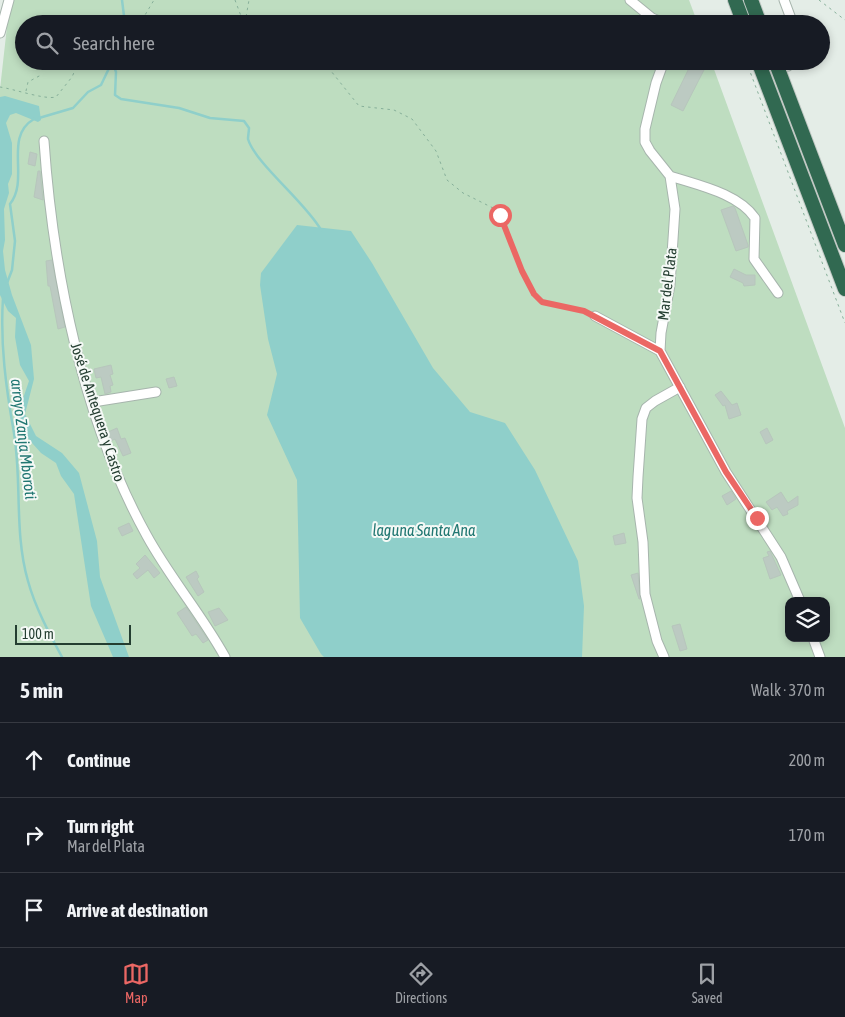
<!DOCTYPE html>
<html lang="en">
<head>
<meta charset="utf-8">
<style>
  :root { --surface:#171b24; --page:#242831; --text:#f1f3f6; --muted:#9ea1a6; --line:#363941; --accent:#eb6764 }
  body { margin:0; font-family:"Asap Condensed",sans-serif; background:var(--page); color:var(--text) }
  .controls { position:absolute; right:15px; bottom:15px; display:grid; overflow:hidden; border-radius:10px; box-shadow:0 2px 8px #0003 }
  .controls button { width:45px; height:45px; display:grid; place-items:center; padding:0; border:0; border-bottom:1px solid var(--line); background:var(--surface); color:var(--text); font:25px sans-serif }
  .scale { position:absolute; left:15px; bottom:12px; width:116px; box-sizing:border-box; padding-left:5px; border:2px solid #243e31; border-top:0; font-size:14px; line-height:18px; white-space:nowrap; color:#243e31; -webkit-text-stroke:4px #f5f9f6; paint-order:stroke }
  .stop { position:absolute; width:15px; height:15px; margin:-11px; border:4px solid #eb6764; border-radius:50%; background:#fff }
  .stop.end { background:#eb6764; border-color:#fff; box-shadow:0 1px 5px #0008 }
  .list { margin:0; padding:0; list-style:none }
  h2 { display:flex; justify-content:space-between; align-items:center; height:65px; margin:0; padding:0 20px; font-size:21px }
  h2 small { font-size:16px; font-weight:400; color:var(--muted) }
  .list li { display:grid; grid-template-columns:32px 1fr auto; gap:15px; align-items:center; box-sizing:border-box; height:75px; padding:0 20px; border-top:1px solid var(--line) }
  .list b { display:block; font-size:19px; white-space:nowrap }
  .list p { margin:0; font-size:16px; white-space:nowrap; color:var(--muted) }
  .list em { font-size:16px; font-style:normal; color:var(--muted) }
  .icon { flex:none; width:28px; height:28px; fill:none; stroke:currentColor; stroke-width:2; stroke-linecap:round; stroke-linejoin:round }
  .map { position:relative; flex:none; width:845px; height:657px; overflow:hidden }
  .search { position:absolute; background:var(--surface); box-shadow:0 2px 8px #0003; left:15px; right:15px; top:15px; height:55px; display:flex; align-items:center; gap:12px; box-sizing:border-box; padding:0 18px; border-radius:28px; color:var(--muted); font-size:19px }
  .sheet { height:290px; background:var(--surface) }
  nav { display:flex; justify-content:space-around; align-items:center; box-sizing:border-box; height:70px; border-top:1px solid var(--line); background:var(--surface); font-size:14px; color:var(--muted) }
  nav a { display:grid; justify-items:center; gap:2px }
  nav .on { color:var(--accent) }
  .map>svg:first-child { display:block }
  .green { fill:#beddc0; fill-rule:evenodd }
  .water { fill:#8fcfca }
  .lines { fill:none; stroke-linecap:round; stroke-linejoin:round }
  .stream { stroke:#8fcfca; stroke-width:2.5 }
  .building { fill:#bccac2; stroke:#b7c6bc }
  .minor-casing { stroke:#a7b5ad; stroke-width:11 }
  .highway-casing { stroke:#c2c9c5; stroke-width:16 }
  .path { stroke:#86af99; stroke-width:1; stroke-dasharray:2.5 4; stroke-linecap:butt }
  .minor { stroke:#fff; stroke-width:9 }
  .highway { stroke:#316951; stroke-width:14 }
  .route { stroke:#eb6764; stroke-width:6 }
  .labels { text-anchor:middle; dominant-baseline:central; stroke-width:4; stroke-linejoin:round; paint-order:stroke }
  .street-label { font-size:15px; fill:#243e31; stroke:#f5f9f6 }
  .water-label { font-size:16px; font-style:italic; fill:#217772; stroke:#f5f9f6 }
</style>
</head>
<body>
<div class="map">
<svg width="845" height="657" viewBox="0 0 845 657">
  <rect width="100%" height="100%" fill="#e4ede7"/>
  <path class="green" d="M10 0H689L698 24H24V61H711L845 428V657H0V89ZM789 601H826V638H789Z"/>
  <path class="water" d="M5 96 39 106 41 120 38 122 16 113 10 115 6 123 12 143V174L8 184 9 193 4 209 5 240 3 251 5 270 12 295 31 345 34 379 25 414 36 436 62 453 79 473 97 541 100 577 129 657H113L91 606 74 494 61 476 56 463 41 453 24 434 17 416 29 381 20 365 15 337 16 318 8 311 0 295V97Z
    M297 225 351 231 372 263 433 368 470 412 505 423 535 470 578 561 584 606 582 657H324L321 654 300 618 297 480 267 415 277 374 268 339 260 285 261 273Z"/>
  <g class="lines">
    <path class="stream" d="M122 0 125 24
      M112 61 116 72 115 95 121 99 179 108 210 118 244 121 249 128C249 131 248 136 248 139 255 163 306 203 321 230
      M39 118 73 108 88 92 101 85 112 62
      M7 283 12 270 15 241 10 204C30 179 3 137 34 119
      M3 298C0 344 6 388 14 433 22 481 14 533 28 581 35 607 49 633 62 657"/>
  </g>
  <path class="building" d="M692 62 705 68 683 111 671 105Z
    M30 152 37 154 35 166 28 164Z
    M38 171H40L43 200 34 197Z
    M733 206 735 208 748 245V247L736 251 721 210Z
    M52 260 65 327 58 329 50 286H48L46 261Z
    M734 269 746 275H755V285L744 286 743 283 730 277Z
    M111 365 113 374 110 375 113 385 110 386 111 392 105 394 101 377 96 378 94 369Z
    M174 377 177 386 169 388 166 379Z
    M721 391 732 405 737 403 741 415 729 419 725 405 723 406 715 395Z
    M117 428 121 439 125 438 131 453 123 456 115 439 111 441 108 432Z
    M767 428 773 440 766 444 760 432Z
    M731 491 736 499 727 505 722 496Z
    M781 492 788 503 798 496V505L787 511 788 514 783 516 777 507 772 510 766 502Z
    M129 523 133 531 122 536 118 528Z
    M624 533 626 543 615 545 613 536Z
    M770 551 781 575 770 579 763 558 769 556 767 552Z
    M145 555 160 573 154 578 148 570 137 579 133 574 140 568 136 564Z
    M196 571 199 577 197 579 204 592 198 596 186 577Z
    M638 573 640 599H639L631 575Z
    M186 607 208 640 203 643 196 634 192 636 177 613Z
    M219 608 228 620 215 626 208 612Z
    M680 624 687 649 680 651 672 626Z"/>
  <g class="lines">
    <defs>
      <path id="minor" d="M630 0 652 18 666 24
        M784 0 793 24
        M688 24H707
        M0 33 9 0
        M664 61 656 83 645 129V142L650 151 670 176 675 209 670 285 661 333 660 351 726 472 781 557 800 601
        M776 64 788 66 793 61
        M44 141C53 272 83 421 147 536 170 578 202 615 225 657
        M670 176C697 185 738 193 755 218L754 259 778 293
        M595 316 660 351
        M93 402 156 392
        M813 638 820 657
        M664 657 657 641 645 594 643 542 637 498 638 477 642 419 646 408 655 401 680 387"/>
      <path id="highway" d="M735 0 744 24
        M751 0 760 24
        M758 61 845 289
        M775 61 845 245"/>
    </defs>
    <use href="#minor" class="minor-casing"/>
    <use href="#highway" class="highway-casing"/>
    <path class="path" d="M235 0 244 24
      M819 0 845 20
      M142 20 154 0
      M245 23 249 0
      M317 61 327 66 359 106 394 110 412 119 436 151 447 180 463 193 495 209 500 215C512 236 522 290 542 302 555 309 574 307 588 313
      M746 61 845 323
      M0 87C14 89 45 100 56 97L72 77 79 61
      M26 91 28 82 41 75"/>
    <use href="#minor" class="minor"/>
    <use href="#highway" class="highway"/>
  </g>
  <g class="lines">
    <path class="route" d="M500 215 522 271 534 294 542 302 584 311 660 351 726 472 757 518"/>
  </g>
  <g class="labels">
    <g class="street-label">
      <text transform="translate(667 284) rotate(-83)">Mar del Plata</text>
      <text transform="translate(98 412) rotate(72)">José de Antequera y Castro</text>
    </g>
    <g class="water-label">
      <text transform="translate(24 439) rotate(83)">arroyo Zanja Mboroti</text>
      <text x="424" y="530">laguna Santa Ana</text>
    </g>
  </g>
</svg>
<div class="controls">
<button><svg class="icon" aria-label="layers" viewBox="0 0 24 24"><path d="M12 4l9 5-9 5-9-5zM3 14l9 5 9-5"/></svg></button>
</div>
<div class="scale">100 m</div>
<div class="stop" style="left:500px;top:215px"></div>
<div class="stop end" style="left:757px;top:518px"></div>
<div class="search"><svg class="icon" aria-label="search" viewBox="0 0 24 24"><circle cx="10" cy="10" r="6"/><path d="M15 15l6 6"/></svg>Search here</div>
</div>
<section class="sheet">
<h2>5 min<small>Walk · 370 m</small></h2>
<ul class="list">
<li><svg class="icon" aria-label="ahead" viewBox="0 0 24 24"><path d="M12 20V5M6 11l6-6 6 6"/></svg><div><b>Continue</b></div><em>200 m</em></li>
<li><svg class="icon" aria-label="right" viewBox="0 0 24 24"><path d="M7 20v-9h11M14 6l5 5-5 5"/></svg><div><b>Turn right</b><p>Mar del Plata</p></div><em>170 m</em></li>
<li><svg class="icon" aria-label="arrive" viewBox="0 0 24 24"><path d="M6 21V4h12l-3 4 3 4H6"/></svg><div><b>Arrive at destination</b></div></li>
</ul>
</section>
<nav>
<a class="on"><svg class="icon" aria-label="map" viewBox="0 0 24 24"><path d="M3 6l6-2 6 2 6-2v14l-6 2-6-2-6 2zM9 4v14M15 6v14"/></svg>Map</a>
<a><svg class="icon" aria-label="directions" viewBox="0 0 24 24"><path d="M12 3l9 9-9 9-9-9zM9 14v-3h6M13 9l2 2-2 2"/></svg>Directions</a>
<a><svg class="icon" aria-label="saved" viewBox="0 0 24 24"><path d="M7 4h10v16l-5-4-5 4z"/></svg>Saved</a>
</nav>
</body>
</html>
